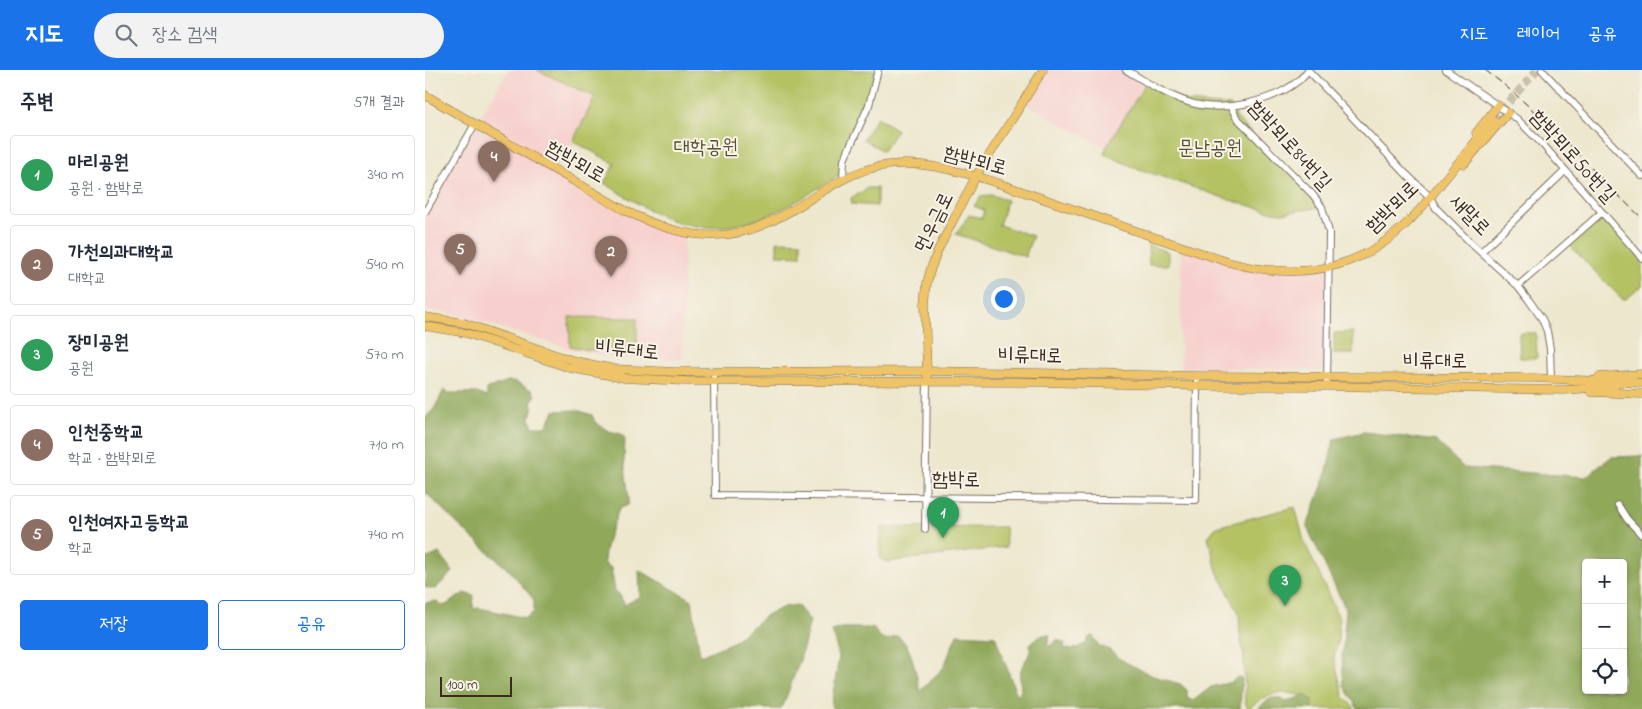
<!DOCTYPE html>
<html lang="ko">
<head>
<meta charset="utf-8">
<style>
  :root { --surface:#fff; --page:#f2f2f3; --text:#1f2937; --muted:#747a83; --line:#e0e1e3; --accent:#1a73e8 }
  body { margin:0; font-family:"Indie Flower","Poor Story",sans-serif; background:var(--page); color:var(--text) }
  .controls { position:absolute; right:15px; bottom:15px; display:grid; overflow:hidden; border-radius:5px; box-shadow:0 1px 4px #0004 }
  .controls button { width:45px; height:45px; display:grid; place-items:center; padding:0; border:0; border-bottom:1px solid var(--line); background:var(--surface); color:var(--text); font:25px sans-serif }
  .scale { position:absolute; left:15px; bottom:12px; width:72px; box-sizing:border-box; padding-left:5px; border:2px solid #3b2a1e; border-top:0; font-size:14px; line-height:18px; white-space:nowrap; color:#3b2a1e; -webkit-text-stroke:4px #f7f3e8; paint-order:stroke }
  .you { position:absolute; left:578px; top:228px; width:18px; height:18px; margin:-12px; border:4px solid #fff; border-radius:50%; background:#1a73e8; box-shadow:0 0 0 8px #1a73e833 }
  .badge { display:grid; place-items:center; width:32px; height:32px; border-radius:50%; background:var(--accent); color:#fff; font-size:16px; font-weight:700 }
  .pin { position:absolute; translate:-50% -41px; filter:drop-shadow(0 1px 2px #0008) }
  .pin::after { content:''; position:absolute; top:26px; width:18px; height:15px; background:inherit; clip-path:polygon(0 0,100% 0,50% 100%) }
  .list { margin:0; padding:0; list-style:none }
  h2 { display:flex; justify-content:space-between; align-items:center; height:65px; margin:0; padding:0 20px; font-size:21px }
  h2 small { font-size:16px; font-weight:400; color:var(--muted) }
  .list li { display:grid; grid-template-columns:32px 1fr auto; gap:15px; align-items:center; box-sizing:border-box; height:80px; margin:0 10px 10px; padding:0 10px; border:1px solid var(--line); border-radius:5px }
  .list b { display:block; font-size:19px; white-space:nowrap }
  .list p { margin:0; font-size:16px; white-space:nowrap; color:var(--muted) }
  .list em { font-size:16px; font-style:normal; color:var(--muted) }
  .actions { display:flex; gap:10px; padding:15px 20px }
  .actions a { flex:1; padding:11px 0; border:1px solid var(--accent); border-radius:5px; text-align:center; font-size:18px; color:var(--accent) }
  .actions .main { background:var(--accent); color:#fff }
  .icon { flex:none; width:28px; height:28px; fill:none; stroke:currentColor; stroke-width:2; stroke-linecap:round; stroke-linejoin:round }
  .map { position:relative; flex:none; width:1217px; height:639px; overflow:hidden }
  header { display:flex; align-items:center; gap:30px; box-sizing:border-box; height:70px; padding:0 25px; background:var(--accent); color:#fff }
  header strong { font-size:24px }
  nav { display:flex; gap:28px; margin-inline-start:auto; font-size:18px }
  .search { width:350px; height:45px; background:var(--page); display:flex; align-items:center; gap:12px; box-sizing:border-box; padding:0 18px; border-radius:28px; color:var(--muted); font-size:19px }
  main { display:flex }
  aside { flex:1; background:var(--surface) }
  .map>svg:first-child { display:block }
  .built { fill:#f7d0cd }
  .green { fill:#b4c264; stroke:#787641 }
  .forest { fill:#8fa85a; stroke:#65693c; fill-rule:evenodd }
  .lines { fill:none; stroke-linecap:round; stroke-linejoin:round }
  .major-tunnel { stroke:#c9c1aa; stroke-width:8; stroke-dasharray:8 4; stroke-linecap:butt }
  .minor-casing { stroke:#796c5b; stroke-width:8 }
  .major-casing { stroke:#796c5b; stroke-width:9 }
  .minor { stroke:#fff; stroke-width:6 }
  .major { stroke:#efc469; stroke-width:8 }
  .rail { stroke:#3b2a1e; stroke-width:1; stroke-dasharray:8 4; stroke-linecap:butt }
  .labels { text-anchor:middle; dominant-baseline:central; stroke-width:4; stroke-linejoin:round; paint-order:stroke }
  .street-label { font-size:20px; fill:#3b2a1e; stroke:#f7f3e8 }
  .park-label { font-size:20px; fill:#595030; stroke:#f7f3e8 }
</style>
</head>
<body>
<header>
<strong>지도</strong>
<div class="search"><svg class="icon" aria-label="search" viewBox="0 0 24 24"><circle cx="10" cy="10" r="6"/><path d="M15 15l6 6"/></svg>장소 검색</div>
<nav><a>지도</a><a>레이어</a><a>공유</a></nav>
</header>
<main>
<aside>
<h2>주변<small>5개 결과</small></h2>
<ul class="list">
<li><span class="badge" style="background:#2e9e5b">1</span><div><b>마리공원</b><p>공원 · 함박로</p></div><em>340 m</em></li>
<li><span class="badge" style="background:#8d6e63">2</span><div><b>가천의과대학교</b><p>대학교</p></div><em>540 m</em></li>
<li><span class="badge" style="background:#2e9e5b">3</span><div><b>장미공원</b><p>공원</p></div><em>570 m</em></li>
<li><span class="badge" style="background:#8d6e63">4</span><div><b>인천중학교</b><p>학교 · 함박뫼로</p></div><em>710 m</em></li>
<li><span class="badge" style="background:#8d6e63">5</span><div><b>인천여자고등학교</b><p>학교</p></div><em>740 m</em></li>
</ul>
<div class="actions"><a class="main">저장</a><a>공유</a></div>
</aside>
<div class="map">
<svg width="1217" height="639" viewBox="0 0 1217 639">
  <rect width="100%" height="100%" fill="#f7f3e8"/>
  <filter id="ink" filterUnits="userSpaceOnUse"><feTurbulence type="fractalNoise" baseFrequency=".02" numOctaves="2"/><feDisplacementMap in="SourceGraphic" scale="10" xChannelSelector="R" yChannelSelector="G"/><feConvolveMatrix kernelMatrix="1 2 1 2 8 2 1 2 1" color-interpolation-filters="sRGB"/></filter>
  <filter id="wash" filterUnits="userSpaceOnUse"><feTurbulence type="fractalNoise" baseFrequency=".0096" numOctaves="4" result="noise"/><feDisplacementMap in="SourceGraphic" scale="20" xChannelSelector="R" yChannelSelector="G"/><feGaussianBlur stdDeviation="1.12" result="paint"/><feColorMatrix in="noise" values="0 0 0 0 0 0 0 0 0 0 0 0 0 0 0 0 0 1.4 0 .05"/><feComposite in="paint" operator="in"/></filter>
  <g filter="url(#wash)">
    <rect width="100%" height="100%" fill="#ede7cd"/>
    <path class="built" d="M83 0H112L170 27 138 90 128 99 209 146 259 162 257 289 186 287 145 279 47 249 18 242 0 241V142Z
      M618 0H700L720 11 681 78 599 33Z
      M756 176 829 199 903 197 902 300 755 298Z"/>
    <path class="green" d="M112 0H450L446 22 416 91 415 104C364 138 314 171 249 151 225 143 201 126 179 113L190 94 148 71 170 27Z
      M720 14 762 32 806 36 811 47 897 137 857 143 848 142 808 131 711 98 679 84 681 78Z
      M452 47 472 60 458 81 438 69Z
      M443 118H452V136L427 134 426 128Z
      M566 125 582 130 574 155 608 166 602 181 601 187 531 164 544 145 557 148 559 140 549 136 556 126Z
      M1176 143 1217 188V216L1201 229H1197L1142 173Z
      M352 171 376 172V186L352 185Z
      M723 175 743 182V195H724Z
      M144 247 212 248V280H163L145 276Z
      M928 262V284H909V263Z
      M1094 263H1111L1112 288H1095Z
      M870 437 879 471 914 548 913 569 909 589 919 627 929 637V639H888L887 630C880 625 876 625 868 624 848 620 838 627 823 639L820 632 819 587 815 566 814 543 792 501 783 467 791 457Z
      M580 457 581 477 462 492 455 489 456 458Z"/>
    <path class="forest" d="M83 311 90 312 108 321 110 326 106 332 108 336 105 349 108 357H121L129 341 152 340 167 345 170 352 186 363 193 362 200 368 199 389 204 430 203 435 194 439C188 456 179 474 179 493L186 498 190 521 194 524 200 535 215 526 214 500 267 530 275 586 308 572 343 544 359 537 372 535 385 551 375 590 358 636 355 639H0V533L12 531 17 536 21 535 39 523 49 526 48 538 49 539 54 538 101 548 109 542V530L87 503 45 466 0 422V348L9 339 19 320 24 323H52L62 327V318L75 315Z
      M939 362 1011 371 1039 398 1161 407 1186 387 1217 386V639H933L919 616 917 586 921 540 882 457 901 405 909 369ZM1161 493H1198V620H1161Z
      M14 483 28 502 10 519 0 517V488H3Z
      M416 558H448L455 567 462 570 472 566C487 573 491 605 495 621L519 597 532 564 570 566 592 625 596 621C596 614 593 606 596 600 599 590 607 586 605 574 612 568 616 563 625 565L622 574 625 576 632 570 640 573 639 578 647 580 662 573 663 568 668 566 674 576 683 579 700 592 728 606 755 614 762 620V628L768 631 786 617 807 612 812 607 817 608 815 639H409L406 636 414 587 407 561Z
      M880 625 887 630 888 639H833C841 630 850 623 861 632Z"/>
  </g>
  <g filter="url(#ink)">
    <g class="lines">
      <path class="major-tunnel" d="M1068 50 1112 0"/>
      <defs>
        <path id="minor" d="M701 0C721 12 741 25 763 32 795 43 846 33 873 11 877 8 880 4 883 0
          M883 0 981 104 1005 127 1011 138 1050 177 1093 216 1103 229 1117 249 1122 261 1125 279 1126 309
          M1021 0 1092 49 1119 76 1217 188
          M1117 0 1217 106
          M806 36 811 47 888 125 897 137 904 162 902 316
          M418 108 419 90 444 35 453 0
          M0 142 50 54
          M1056 182 1140 101
          M1093 216 1176 143
          M289 302 290 425 771 430 772 306
          M1193 435 1202 449 1217 465
          M500 459 502 311"/>
        <path id="major" d="M0 25C48 53 96 81 144 108 178 128 211 150 249 160 277 168 308 167 335 156 388 136 419 92 482 94 528 95 581 116 625 131 684 152 743 172 803 192 868 210 929 204 980 155 993 143 1004 129 1015 115 1033 93 1050 72 1068 50
          M1051 63 1073 35
          M1039 94 1083 43
          M0 247 39 253 128 284 150 291 189 299 209 300 252 302 502 301 772 306 1108 308 1217 313
          M0 256 41 263 145 298 199 308 260 311 615 312 773 316H902L1139 320 1190 316
          M502 305 500 234 502 213 506 198 513 180 551 106 618 0
          M1174 307 1217 304
          M1166 322 1217 324"/>
      </defs>
      <use href="#minor" class="minor-casing"/>
      <use href="#major" class="major-casing"/>
      <use href="#minor" class="minor"/>
      <use href="#major" class="major"/>
      <path class="rail" d="M1060 0C1118 43 1164 99 1217 148"/>
    </g>
  </g>
  <g class="labels">
    <g class="street-label">
      <text transform="translate(864 76) rotate(48)">함박뫼로84번길</text>
      <text transform="translate(1147 87) rotate(48)">함박뫼로50번길</text>
      <text transform="translate(550 92) rotate(15)">함박뫼로</text>
      <text transform="translate(150 93) rotate(30)">함박뫼로</text>
      <text transform="translate(968 138) rotate(-44)">함박뫼로</text>
      <text transform="translate(1044 146) rotate(46)">새말로</text>
      <text transform="translate(510 153) rotate(-64)">먼우금로</text>
      <text transform="translate(202 281) rotate(6)">비류대로</text>
      <text transform="translate(605 287) rotate(1)">비류대로</text>
      <text x="1010" y="292">비류대로</text>
      <text transform="translate(531 411) rotate(1)">함박로</text>
    </g>
    <g class="park-label">
      <text x="281" y="78">대학공원</text>
      <text x="785" y="79">문남공원</text>
    </g>
  </g>
</svg>
<div class="controls">
<button>+</button>
<button>−</button>
<button><svg class="icon" aria-label="locate" viewBox="0 0 24 24"><circle cx="12" cy="12" r="6"/><path d="M12 2v4M12 18v4M2 12h4M18 12h4"/></svg></button>
</div>
<div class="scale">100 m</div>
<div class="you"></div>
<div class="pin badge" style="left:518px;top:468px;background:#2e9e5b">1</div>
<div class="pin badge" style="left:186px;top:207px;background:#8d6e63">2</div>
<div class="pin badge" style="left:860px;top:536px;background:#2e9e5b">3</div>
<div class="pin badge" style="left:69px;top:112px;background:#8d6e63">4</div>
<div class="pin badge" style="left:35px;top:205px;background:#8d6e63">5</div>
</div>
</main>
</body>
</html>
